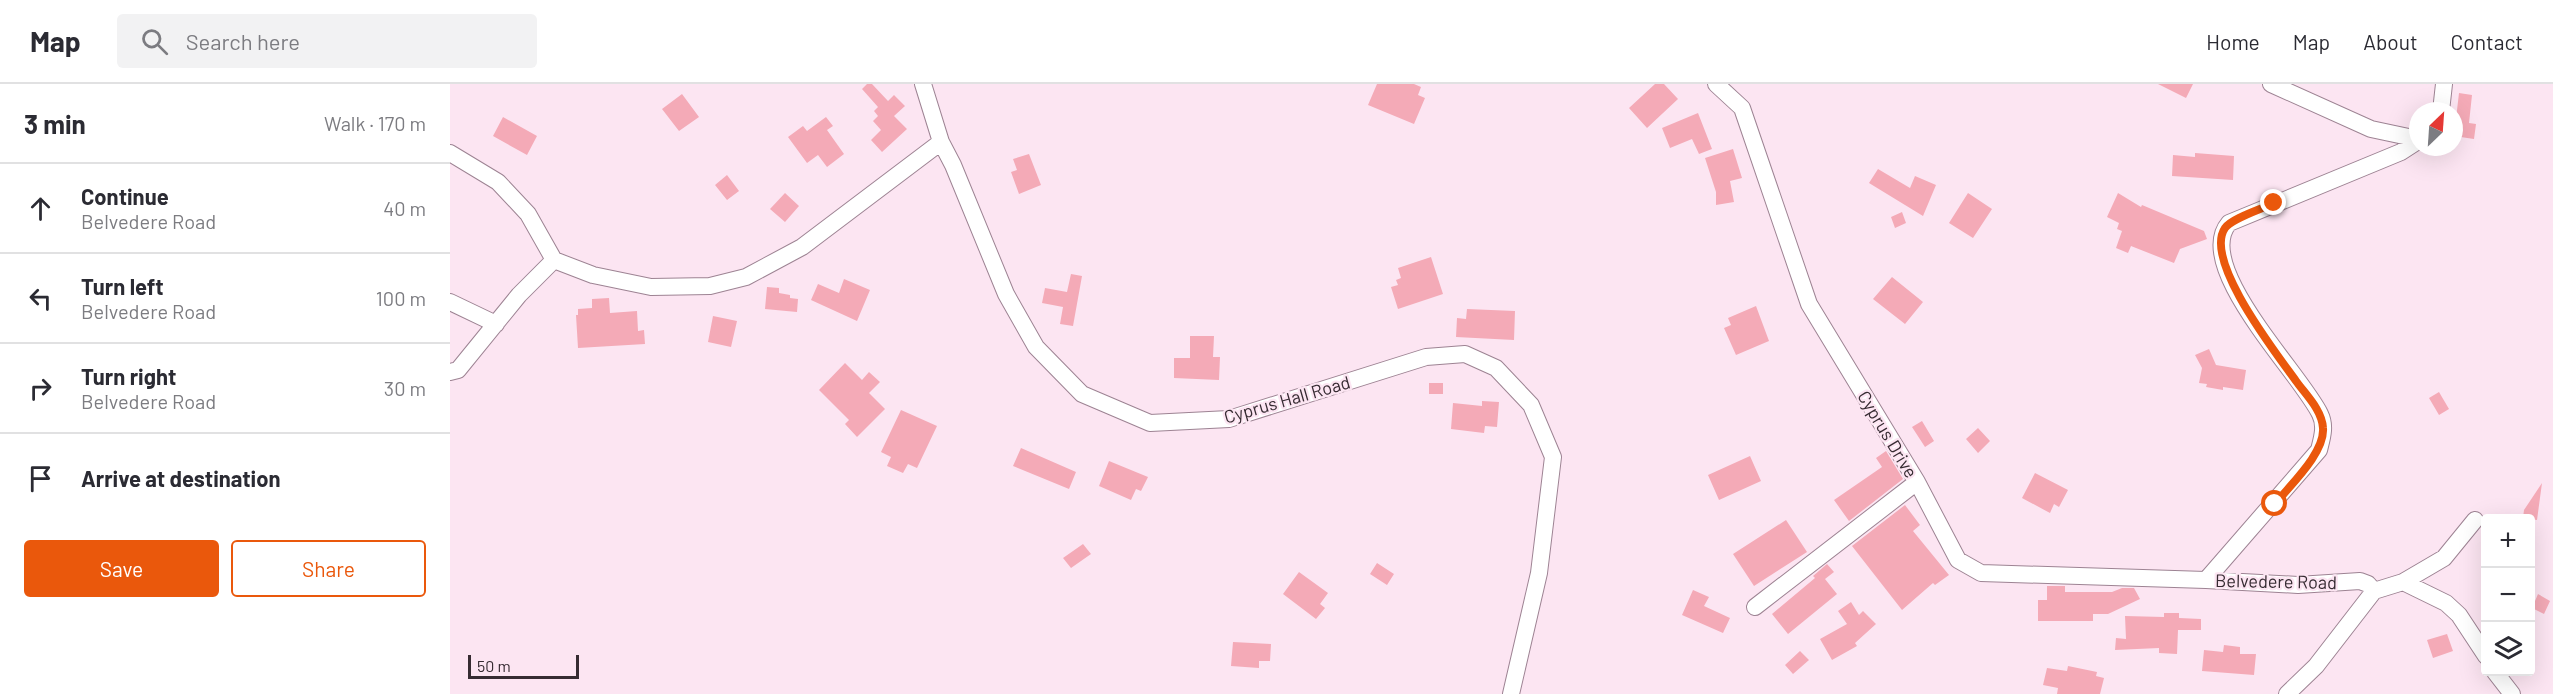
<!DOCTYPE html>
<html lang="en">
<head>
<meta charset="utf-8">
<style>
  :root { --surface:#fff; --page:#f2f2f3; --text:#2b2b33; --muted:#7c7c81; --line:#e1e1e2; --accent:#ea580c }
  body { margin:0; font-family:Barlow,sans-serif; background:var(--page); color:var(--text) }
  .controls { position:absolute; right:18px; bottom:18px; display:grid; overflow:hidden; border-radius:6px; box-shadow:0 6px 24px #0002 }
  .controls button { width:54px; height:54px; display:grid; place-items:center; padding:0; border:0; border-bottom:2px solid var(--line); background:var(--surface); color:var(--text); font:30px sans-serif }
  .compass { position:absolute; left:1959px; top:18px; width:54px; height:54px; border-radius:50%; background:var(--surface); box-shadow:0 6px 24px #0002; rotate:25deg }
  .scale { position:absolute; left:18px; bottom:15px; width:111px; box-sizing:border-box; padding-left:6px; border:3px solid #362b32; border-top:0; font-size:16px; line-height:21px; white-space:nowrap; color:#362b32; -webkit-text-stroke:4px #fce5f2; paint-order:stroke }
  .stop { position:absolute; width:18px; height:18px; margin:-14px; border:4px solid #ea580c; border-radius:50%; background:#fff }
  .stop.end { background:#ea580c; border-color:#fff; box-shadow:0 2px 6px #0008 }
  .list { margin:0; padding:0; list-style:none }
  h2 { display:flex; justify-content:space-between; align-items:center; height:78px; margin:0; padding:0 24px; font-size:26px }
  h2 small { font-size:20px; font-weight:400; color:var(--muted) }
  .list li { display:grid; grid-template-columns:39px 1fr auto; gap:18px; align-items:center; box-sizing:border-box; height:90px; padding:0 24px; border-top:2px solid var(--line) }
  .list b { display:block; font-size:22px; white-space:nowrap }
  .list p { margin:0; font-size:20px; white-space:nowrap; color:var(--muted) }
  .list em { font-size:20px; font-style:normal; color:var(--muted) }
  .actions { display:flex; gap:12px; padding:18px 24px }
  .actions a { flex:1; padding:14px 0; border:2px solid var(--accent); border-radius:6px; text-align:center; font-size:21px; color:var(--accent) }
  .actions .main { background:var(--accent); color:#fff }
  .icon { flex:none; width:33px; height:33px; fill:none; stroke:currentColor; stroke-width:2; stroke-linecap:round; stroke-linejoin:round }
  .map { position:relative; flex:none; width:2103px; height:610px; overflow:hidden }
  header { display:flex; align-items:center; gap:36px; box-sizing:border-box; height:84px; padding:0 30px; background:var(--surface); border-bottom:2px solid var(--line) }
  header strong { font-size:28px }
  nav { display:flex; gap:33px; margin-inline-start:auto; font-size:21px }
  .search { width:420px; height:54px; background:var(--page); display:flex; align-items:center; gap:15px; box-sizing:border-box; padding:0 21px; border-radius:6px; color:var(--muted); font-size:22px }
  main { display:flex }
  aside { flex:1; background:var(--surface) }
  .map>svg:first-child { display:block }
  .building { fill:#f4aab7 }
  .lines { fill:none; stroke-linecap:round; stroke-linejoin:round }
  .minor-casing { stroke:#9d8393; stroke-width:18 }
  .minor { stroke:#fff; stroke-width:16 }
  .route { stroke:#ea580c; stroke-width:8 }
  .labels { text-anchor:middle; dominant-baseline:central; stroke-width:4.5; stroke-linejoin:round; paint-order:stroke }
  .street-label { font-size:18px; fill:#362b32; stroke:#fce5f2 }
</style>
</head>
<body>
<header>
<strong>Map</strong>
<div class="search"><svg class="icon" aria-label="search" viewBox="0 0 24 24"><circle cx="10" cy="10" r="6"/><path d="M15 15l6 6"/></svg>Search here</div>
<nav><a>Home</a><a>Map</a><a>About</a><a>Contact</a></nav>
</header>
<main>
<aside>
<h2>3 min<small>Walk · 170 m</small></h2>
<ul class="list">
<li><svg class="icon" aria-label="ahead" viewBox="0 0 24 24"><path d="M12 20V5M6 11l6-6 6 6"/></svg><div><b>Continue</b><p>Belvedere Road</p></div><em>40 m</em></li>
<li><svg class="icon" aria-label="left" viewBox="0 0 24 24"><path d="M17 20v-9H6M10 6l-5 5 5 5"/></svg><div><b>Turn left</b><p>Belvedere Road</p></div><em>100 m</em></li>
<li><svg class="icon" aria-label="right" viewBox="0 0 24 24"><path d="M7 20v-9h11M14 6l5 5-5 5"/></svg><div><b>Turn right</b><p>Belvedere Road</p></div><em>30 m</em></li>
<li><svg class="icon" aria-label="arrive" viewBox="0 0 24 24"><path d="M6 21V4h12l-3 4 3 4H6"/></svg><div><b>Arrive at destination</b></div></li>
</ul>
<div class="actions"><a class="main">Save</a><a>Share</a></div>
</aside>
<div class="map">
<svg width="2103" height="610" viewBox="0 0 2103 610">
  <rect width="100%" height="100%" fill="#fce5f2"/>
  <path class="building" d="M417 0H422L438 17 444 11 455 22 444 32 457 45 432 68 421 56 431 46 423 37 428 32 424 27 428 23 412 5Z
    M927 0H964L971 3 968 11 975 14 964 40 918 21Z
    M1205 0H1214L1228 15 1197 44 1179 24Z
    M1708 0H1743L1736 14Z
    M2009 9 2022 11 2019 39 2026 40 2024 55 2004 52Z
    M232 10 249 33 229 47 212 25Z
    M1248 29 1262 65 1249 70 1242 55 1220 64 1212 44Z
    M53 33 87 52 77 71 43 52Z
    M376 33 383 42 377 46 394 70 377 83 368 71 357 79 338 53 353 42 357 47Z
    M1283 65 1292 94 1280 97 1284 118 1266 121V108L1255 74Z
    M1745 69 1784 72 1783 96 1722 92 1723 71 1745 73Z
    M579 70 591 101 569 110 561 88 567 86 563 75Z
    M1428 85 1460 104 1465 92 1486 101 1473 132 1419 99Z
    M277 91 289 107 277 116 265 101Z
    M335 109 349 122 335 138 320 125Z
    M1518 109 1542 125 1523 154 1499 139Z
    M1668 109 1691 123 1692 121 1754 147 1757 155 1730 165 1724 179 1681 162 1678 169 1666 164 1672 147 1667 145 1669 139 1657 133Z
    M1452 128 1456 139 1445 144 1441 133Z
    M981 173 993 210 948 225 941 203 948 201 946 196 951 194 948 184Z
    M621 190 632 192 623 242 610 240 613 223 592 219 595 204 617 208Z
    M1442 193 1473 218 1455 240 1423 215Z
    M394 195 420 206 407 237 361 216 368 200 389 209Z
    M317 203 329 204V209L340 211V214L348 215 347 228 315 225Z
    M159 214 160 229 187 227 188 247 194 246 195 260 128 264 126 231H128V225L142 224V215Z
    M1306 222 1319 257 1286 271 1274 244 1281 241 1278 234Z
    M1017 225 1065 227 1064 256 1006 253 1007 234 1016 235Z
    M263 232 287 237 281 263 258 258Z
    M740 252H764L763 273H770L769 296 724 294V274H740Z
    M1759 265 1766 281 1796 286 1793 306 1773 303V306L1756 303 1757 300 1749 299 1752 284 1745 271Z
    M395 279 412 296 419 288 430 298 419 309 435 325 407 353 395 340 399 336 369 306Z
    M979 299H993V310H979Z
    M1989 308 1999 325 1989 331 1979 314Z
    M1032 317 1049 318 1047 343 1035 342 1034 349 1001 345 1003 319 1032 322Z
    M451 326 487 342 467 384 458 380 453 389 437 382 441 373 431 368Z
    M1472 337 1484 357 1475 363 1462 343Z
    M1528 344 1540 357 1528 369 1516 355Z
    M571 364 626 388 619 405 563 382Z
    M1436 367 1453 395 1399 437 1384 416 1432 383 1426 374Z
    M1300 372 1311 397 1269 416 1258 391Z
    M659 377 698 393 691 407 686 405 681 416 649 402Z
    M1585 389 1618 406 1609 423 1604 420 1600 429 1572 414Z
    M2092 399 2087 436 2073 434 2074 426Z
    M1455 421 1470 441 1463 447 1499 491 1485 501 1483 499 1452 526 1402 462Z
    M1336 436 1357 468 1304 502 1283 470Z
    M633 460 641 470 621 484 613 474Z
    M927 479 944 490 937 501 920 490Z
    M1377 480 1384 488 1375 495 1387 510 1338 550 1322 530 1365 494 1363 492Z
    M849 488 878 509 870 520 875 524 866 535 833 510Z
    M1597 502H1615V508H1662L1672 504H1684L1690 515 1658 530H1643V537H1588V516H1597Z
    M1243 506 1259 513 1254 522 1280 534 1273 549 1232 531Z
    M2088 510 2100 517 2094 530 2082 524Z
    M1401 518 1409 531 1413 527 1426 540 1405 559 1407 562 1382 576 1370 555 1397 540 1388 527Z
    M1714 529H1729V534L1751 535V546H1728L1727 570 1709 569V564L1665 566 1666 554 1676 555 1675 532 1714 533Z
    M1997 550 2003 567 1983 574 1977 556Z
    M783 558 821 560 820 577H809V584L781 582Z
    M1774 561 1790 563V570H1806L1804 591 1752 587 1754 566 1773 568Z
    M1350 567 1359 576 1343 590 1335 581Z
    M1618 582 1647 588 1646 592 1654 594 1650 610H1607L1608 604 1593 601 1597 584 1617 587Z"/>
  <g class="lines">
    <defs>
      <path id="minor" d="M473 0 491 58 503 81 556 210 586 263 632 310 700 339 779 335 976 273 1015 270 1046 284 1081 321 1103 373 1089 489 1061 610
        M1266 0 1292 24 1359 220 1467 398 1508 476 1531 489 1756 496
        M1821 0 1921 45 1968 55
        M1991 27 1994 0
        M0 69 48 98 78 130 104 176 143 191 201 203 260 202 296 193 352 163 491 58
        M0 218 46 240
        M0 288 8 286 69 211 104 176
        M1953 498 1996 519 2009 531 2036 572
        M1924 507 1953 498 1994 474 2025 436
        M1305 523 1467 398
        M2045 588 2062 610
        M1837 610 1866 582 1924 507 1918 500 1910 497 1848 501 1756 496 1869 366C1872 354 1876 342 1870 330 1851 290 1742 182 1779 139L1951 68 1968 57"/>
    </defs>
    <use href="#minor" class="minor-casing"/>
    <use href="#minor" class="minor"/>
  </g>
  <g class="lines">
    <path class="route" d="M1824 119C1812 125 1782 134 1775 144 1753 176 1826 269 1846 297 1856 311 1872 326 1873 344 1875 369 1840 401 1825 420"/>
  </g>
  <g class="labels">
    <g class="street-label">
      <text transform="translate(837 315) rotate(-16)">Cyprus Hall Road</text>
      <text transform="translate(1438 350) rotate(59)">Cyprus Drive</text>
      <text transform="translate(1826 497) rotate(1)">Belvedere Road</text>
    </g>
  </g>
</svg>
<div class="controls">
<button>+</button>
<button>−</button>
<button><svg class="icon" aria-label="layers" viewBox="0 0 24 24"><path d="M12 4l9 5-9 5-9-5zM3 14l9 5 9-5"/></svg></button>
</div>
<svg class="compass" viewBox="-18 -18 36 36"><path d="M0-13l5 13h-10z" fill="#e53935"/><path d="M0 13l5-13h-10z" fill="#7c7c81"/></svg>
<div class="scale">50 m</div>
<div class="stop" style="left:1825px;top:420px"></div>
<div class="stop end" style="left:1824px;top:119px"></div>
</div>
</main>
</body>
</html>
